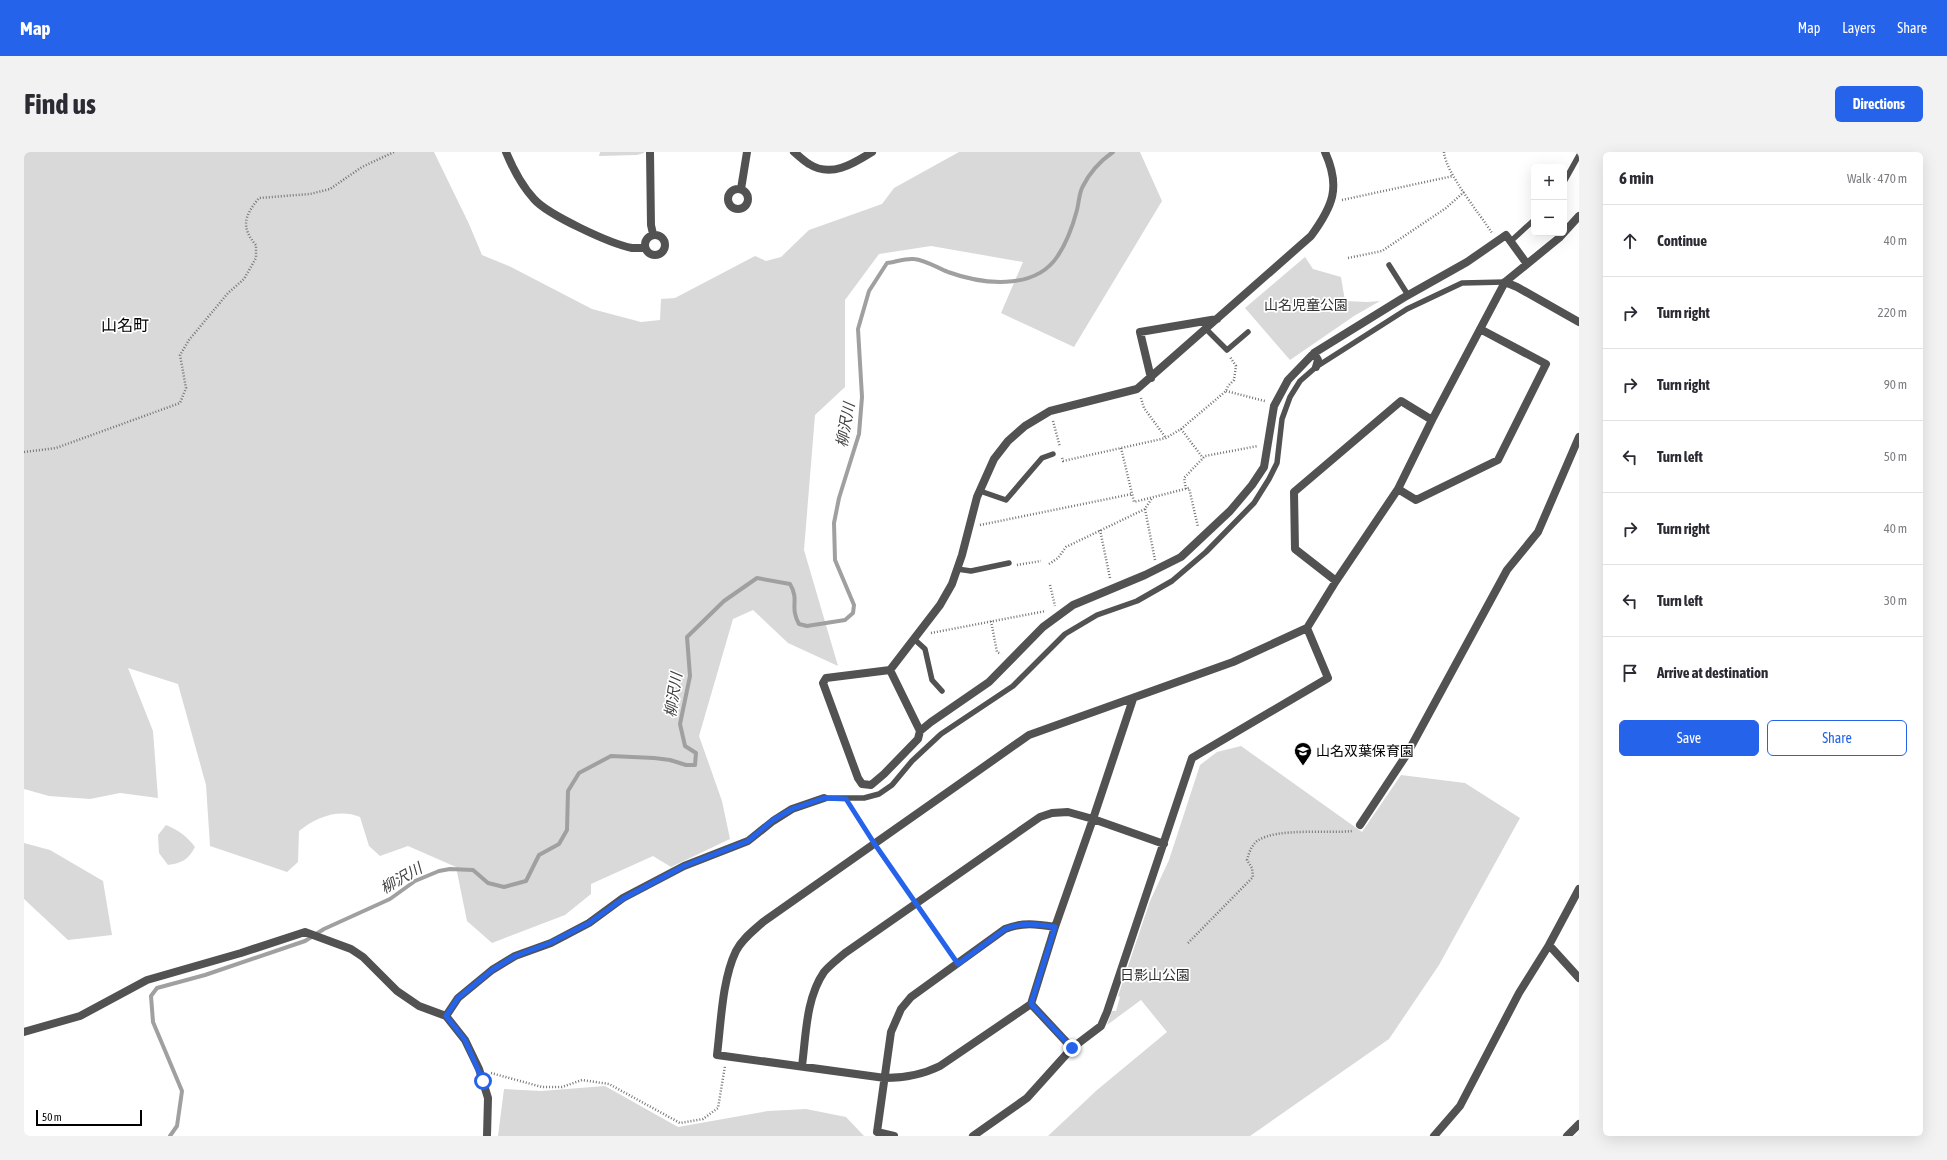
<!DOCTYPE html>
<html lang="en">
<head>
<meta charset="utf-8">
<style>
  :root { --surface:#fff; --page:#f2f2f3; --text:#2b2b33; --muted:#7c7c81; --line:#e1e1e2; --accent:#2563eb }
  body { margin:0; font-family:"Asap Condensed","Noto Sans JP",sans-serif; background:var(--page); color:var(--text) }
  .controls { position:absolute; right:12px; top:12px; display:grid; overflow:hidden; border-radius:6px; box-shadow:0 4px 16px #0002 }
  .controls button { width:36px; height:36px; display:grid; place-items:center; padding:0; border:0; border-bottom:1px solid var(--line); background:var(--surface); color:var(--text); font:20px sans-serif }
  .scale { position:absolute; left:12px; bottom:10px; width:106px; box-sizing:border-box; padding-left:4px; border:2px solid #000; border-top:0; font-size:11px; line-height:14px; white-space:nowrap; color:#000; -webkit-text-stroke:3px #fff; paint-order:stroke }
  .stop { position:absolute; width:12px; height:12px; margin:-9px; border:3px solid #2563eb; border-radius:50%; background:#fff }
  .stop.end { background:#2563eb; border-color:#fff; box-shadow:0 1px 4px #0008 }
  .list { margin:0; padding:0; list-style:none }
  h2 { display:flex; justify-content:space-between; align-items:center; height:52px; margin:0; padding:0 16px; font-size:17px }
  h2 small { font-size:13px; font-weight:400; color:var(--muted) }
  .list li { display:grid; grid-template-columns:26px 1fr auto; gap:12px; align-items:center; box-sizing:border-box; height:72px; padding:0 16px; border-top:1px solid var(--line) }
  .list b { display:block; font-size:15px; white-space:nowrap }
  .list em { font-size:13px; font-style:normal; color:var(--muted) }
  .actions { display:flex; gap:8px; padding:12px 16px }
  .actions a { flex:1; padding:9px 0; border:1px solid var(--accent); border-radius:6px; text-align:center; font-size:14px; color:var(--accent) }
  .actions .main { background:var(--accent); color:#fff }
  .icon { flex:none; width:22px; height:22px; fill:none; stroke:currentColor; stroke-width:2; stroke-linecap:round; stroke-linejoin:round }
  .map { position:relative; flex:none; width:1555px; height:984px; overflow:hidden; border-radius:6px }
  header { display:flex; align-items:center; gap:24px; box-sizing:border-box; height:56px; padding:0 20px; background:var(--accent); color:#fff }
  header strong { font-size:19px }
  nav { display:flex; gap:22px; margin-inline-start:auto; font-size:14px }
  .intro { display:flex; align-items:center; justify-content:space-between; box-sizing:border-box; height:96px; padding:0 24px }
  h1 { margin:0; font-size:28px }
  .button { padding:10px 18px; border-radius:6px; background:var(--accent); color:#fff; font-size:14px; font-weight:700 }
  main { display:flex; gap:24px; padding:0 24px }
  aside { flex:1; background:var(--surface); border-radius:6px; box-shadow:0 4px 16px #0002 }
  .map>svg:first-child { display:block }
  .green { fill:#d9d9d9 }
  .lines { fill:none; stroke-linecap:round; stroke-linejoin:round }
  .stream { stroke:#a0a0a0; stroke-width:4 }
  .path { stroke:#747474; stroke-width:2.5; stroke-dasharray:1 2; stroke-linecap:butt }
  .service { stroke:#525252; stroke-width:5.5 }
  .minor { stroke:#525252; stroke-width:8 }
  .route { stroke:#2563eb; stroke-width:5 }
  .labels { text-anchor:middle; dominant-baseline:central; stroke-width:3.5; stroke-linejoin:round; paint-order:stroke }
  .park-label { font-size:14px; fill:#303030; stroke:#fff }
  .poi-label { font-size:14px; fill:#000; stroke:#fff; text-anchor:start }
  .water-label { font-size:15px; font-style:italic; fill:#414141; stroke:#fff }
  .quarter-label { font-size:16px; fill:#000; stroke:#fff }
</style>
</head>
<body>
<header>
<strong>Map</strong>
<nav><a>Map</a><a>Layers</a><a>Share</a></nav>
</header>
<div class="intro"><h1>Find us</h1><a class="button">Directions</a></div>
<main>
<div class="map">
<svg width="1555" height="984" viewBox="0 0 1555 984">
  <rect width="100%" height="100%" fill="#fff"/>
  <path class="green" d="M0 0H410L445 72 458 103 487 115 568 157 617 170 636 168 637 147 651 146 731 104 742 109 757 105 785 78 858 52 870 36 935 0H1116L1138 49 1050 195 977 161 999 110 907 94 855 102 821 148V235L791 263 780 398 814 514 764 491 729 458 709 467 675 584 698 649 706 687 647 715 629 704 567 732V742L541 763 468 791 443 769 432 715 384 694 356 704 345 694 336 665C315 656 292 665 275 679L274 710 263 720 186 694 182 633 154 532 104 516 129 579 134 646 96 641 66 647 25 644 0 637Z
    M576 0H620V1L613 3 575 4Z
    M1281 105 1289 117 1317 125 1321 149 1343 150 1356 149 1330 164 1266 208 1221 156Z
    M1217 594 1338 680 1377 623 1441 631 1496 666 1415 813 1365 887 1226 984H1024L1073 938 1143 880 1117 848 1083 873 1088 859H1092L1096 845 1094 844 1126 749 1145 708 1176 613 1193 600Z
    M142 673C154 678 163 684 171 695 164 708 158 711 144 713L135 701 134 683Z
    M0 691 26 698 79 729 88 783 44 788 0 747Z
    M581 934 654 975 744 959 782 957 822 965 840 984H474L480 937 517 939Z"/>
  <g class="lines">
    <path class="stream" d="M146 984 153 974 158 939 129 870 127 844 133 836 181 823 281 789 300 777 366 747 391 729 415 719 426 717 449 718 464 731 480 735 502 729 515 703 535 692 543 678 544 639 555 621 587 604 630 606 646 608 662 613H671L672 601 661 594 656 572 666 524 663 485 700 449 733 426 766 432C776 449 765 454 775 472L783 474 821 468 829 461 830 453 811 408 810 371 815 346 835 282 838 245 834 177 845 139 863 111C871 110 882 106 890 107 901 108 914 116 924 120 957 132 1010 139 1033 105 1042 92 1049 73 1053 58 1055 50 1055 41 1059 34 1066 20 1076 9 1089 0"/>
    <path class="path" d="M1420 0C1421 20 1456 62 1468 81
      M1318 48 1429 24
      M1324 106 1358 99 1422 56 1440 40
      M1202 239 1241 249
      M1117 246 1120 256 1142 286
      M1029 269 1036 295
      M1157 277 1179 306
      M1097 296 1110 350 1165 336 1174 375
      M0 300 32 296 156 251 162 236 156 203 165 188 204 141 220 127 232 106V93C216 75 221 63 235 46L286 42 306 37 338 15 370 0
      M1038 306 1039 309 1142 286 1157 277 1202 239 1204 234 1210 228 1212 214 1206 205
      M1162 337 1160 326 1181 304 1234 294
      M1121 357 1131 408
      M956 373 1108 342
      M1076 378 1086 426
      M1025 412 1034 406 1042 395 1121 357 1128 346
      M993 413 1017 409
      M1026 433 1031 454
      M967 469 973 500 977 502
      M907 481 1022 459
      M827 656 845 684
      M856 699 886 742
      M898 760 928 804
      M1164 791 1229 725 1228 716 1223 708C1225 701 1227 694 1233 689 1254 675 1303 682 1328 679
      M467 921 518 935H538L558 928 585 932 656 971 679 967 694 956 701 914"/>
    <path class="service" d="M1540 30 1555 3
      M1487 89 1510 68
      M1365 113 1384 143
      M1182 177 1203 198 1224 180
      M956 339 982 348 1018 306 1029 302
      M933 417 947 419 985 411
      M890 487 901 497 908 528 918 539
      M800 646H840L855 642 868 633 888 609 917 582 989 534 1041 482 1073 463 1113 449 1148 429 1182 400 1230 351 1245 327 1253 311 1258 267 1266 245 1276 229 1292 215 1383 157 1438 131 1481 130"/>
    <path class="minor" d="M482 0C489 17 497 33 510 47 524 63 587 92 608 96 612 96 617 96 620 96
      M626 0 627 73 629 82
      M770 0C775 4 780 9 785 12 807 26 829 12 848 0
      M1301 0C1317 35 1309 54 1287 84L1113 237 1026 259 1001 274 984 289 970 307 953 345 938 403 928 432 916 453 866 518 896 579 907 570 965 530 1019 475 1049 453 1121 423 1157 405 1206 359 1228 333 1240 315 1250 254 1264 228 1290 201 1379 146 1443 110 1482 83 1503 112
      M704 47a10 10 0 1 1 20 0a10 10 0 1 1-20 0Z
      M717 37 723 0
      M621 93a10 10 0 1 1 20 0a10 10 0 1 1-20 0Z
      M1481 130 1493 135 1555 170
      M1290 201 1294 208 1292 215
      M1127 226 1116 180 1193 167
      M1374 337 1392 348 1474 308 1522 212 1456 177
      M1312 429 1271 397 1270 340 1377 249 1408 268
      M866 518 802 526 799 531 834 626 838 632 847 633 860 622 894 587 896 579
      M1109 547 1069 667 1031 775 1007 852 916 914C898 923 882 926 861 926L693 903C697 871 698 828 712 799 718 787 729 779 739 770L1005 583 1209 510 1283 476 1312 429 1374 337 1408 268 1481 130 1535 86 1555 64
      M1336 673 1383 602 1483 418 1514 380 1555 285
      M1525 793 1555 826
      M1007 852 1048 896
      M422 864 434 846 468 818 491 804 527 791 565 771 599 746 660 714 724 689 749 669 768 657 800 646
      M0 880 56 864 123 828 217 801 281 780 327 797 339 805 373 839 395 854 422 864 441 888 455 917 464 946 463 984
      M778 914C782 883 782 846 800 820 806 813 814 807 821 801L1016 665 1028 661 1044 660 1069 667 1140 692
      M870 984 853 980 867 880 877 857 887 845 981 777C999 770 1012 772 1031 775
      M949 984 1003 946 1048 896 1077 874 1083 860 1168 606 1304 526 1283 476
      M1410 984 1436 954 1495 841 1525 793 1555 737
      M1543 984 1555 972"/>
  </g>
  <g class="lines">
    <path class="route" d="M459 929 441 888 422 864 434 846 468 818 491 804 526 791 565 771 600 746 660 714 724 689 749 668 768 657 800 646 822 647 850 691 934 812 981 777C999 770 1012 772 1031 775L1007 852 1048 896"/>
  </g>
  <defs>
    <symbol id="school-pin" viewBox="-11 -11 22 30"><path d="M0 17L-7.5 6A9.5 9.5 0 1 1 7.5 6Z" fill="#000" stroke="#fff"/><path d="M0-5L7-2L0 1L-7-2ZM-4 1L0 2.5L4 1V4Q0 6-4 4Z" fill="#fff"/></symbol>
  </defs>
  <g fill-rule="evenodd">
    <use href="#school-pin" x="1269" y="589" width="20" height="27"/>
  </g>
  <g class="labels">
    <g class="park-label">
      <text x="1282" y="153">山名児童公園</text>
      <text x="1131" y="823">日影山公園</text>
    </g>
    <g class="poi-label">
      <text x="1292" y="599">山名双葉保育園</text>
    </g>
    <g class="water-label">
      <text transform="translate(821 273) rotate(-80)">柳沢川</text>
      <text transform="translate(649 543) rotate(-81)">柳沢川</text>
      <text transform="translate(377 726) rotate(-30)">柳沢川</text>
    </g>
    <g class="quarter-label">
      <text x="101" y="173">山名町</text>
    </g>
  </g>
</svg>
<div class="controls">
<button>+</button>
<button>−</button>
</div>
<div class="scale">50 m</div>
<div class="stop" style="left:459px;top:929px"></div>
<div class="stop end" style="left:1048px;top:896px"></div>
</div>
<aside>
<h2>6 min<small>Walk · 470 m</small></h2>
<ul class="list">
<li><svg class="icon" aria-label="ahead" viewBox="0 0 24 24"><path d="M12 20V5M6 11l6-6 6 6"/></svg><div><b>Continue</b></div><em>40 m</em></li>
<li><svg class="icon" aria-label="right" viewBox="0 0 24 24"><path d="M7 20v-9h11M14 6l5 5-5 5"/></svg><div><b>Turn right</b></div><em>220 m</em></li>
<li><svg class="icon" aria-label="right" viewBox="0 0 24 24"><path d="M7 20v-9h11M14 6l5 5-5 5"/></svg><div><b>Turn right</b></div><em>90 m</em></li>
<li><svg class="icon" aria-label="left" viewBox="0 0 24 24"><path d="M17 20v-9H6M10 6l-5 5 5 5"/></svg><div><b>Turn left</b></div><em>50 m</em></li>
<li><svg class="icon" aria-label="right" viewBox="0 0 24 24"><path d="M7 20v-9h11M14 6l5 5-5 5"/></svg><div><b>Turn right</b></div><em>40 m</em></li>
<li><svg class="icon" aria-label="left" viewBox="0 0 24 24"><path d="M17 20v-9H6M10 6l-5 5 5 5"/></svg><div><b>Turn left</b></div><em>30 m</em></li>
<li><svg class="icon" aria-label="arrive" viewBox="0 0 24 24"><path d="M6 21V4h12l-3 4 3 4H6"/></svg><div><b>Arrive at destination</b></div></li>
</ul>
<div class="actions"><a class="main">Save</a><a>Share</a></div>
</aside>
</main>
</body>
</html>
